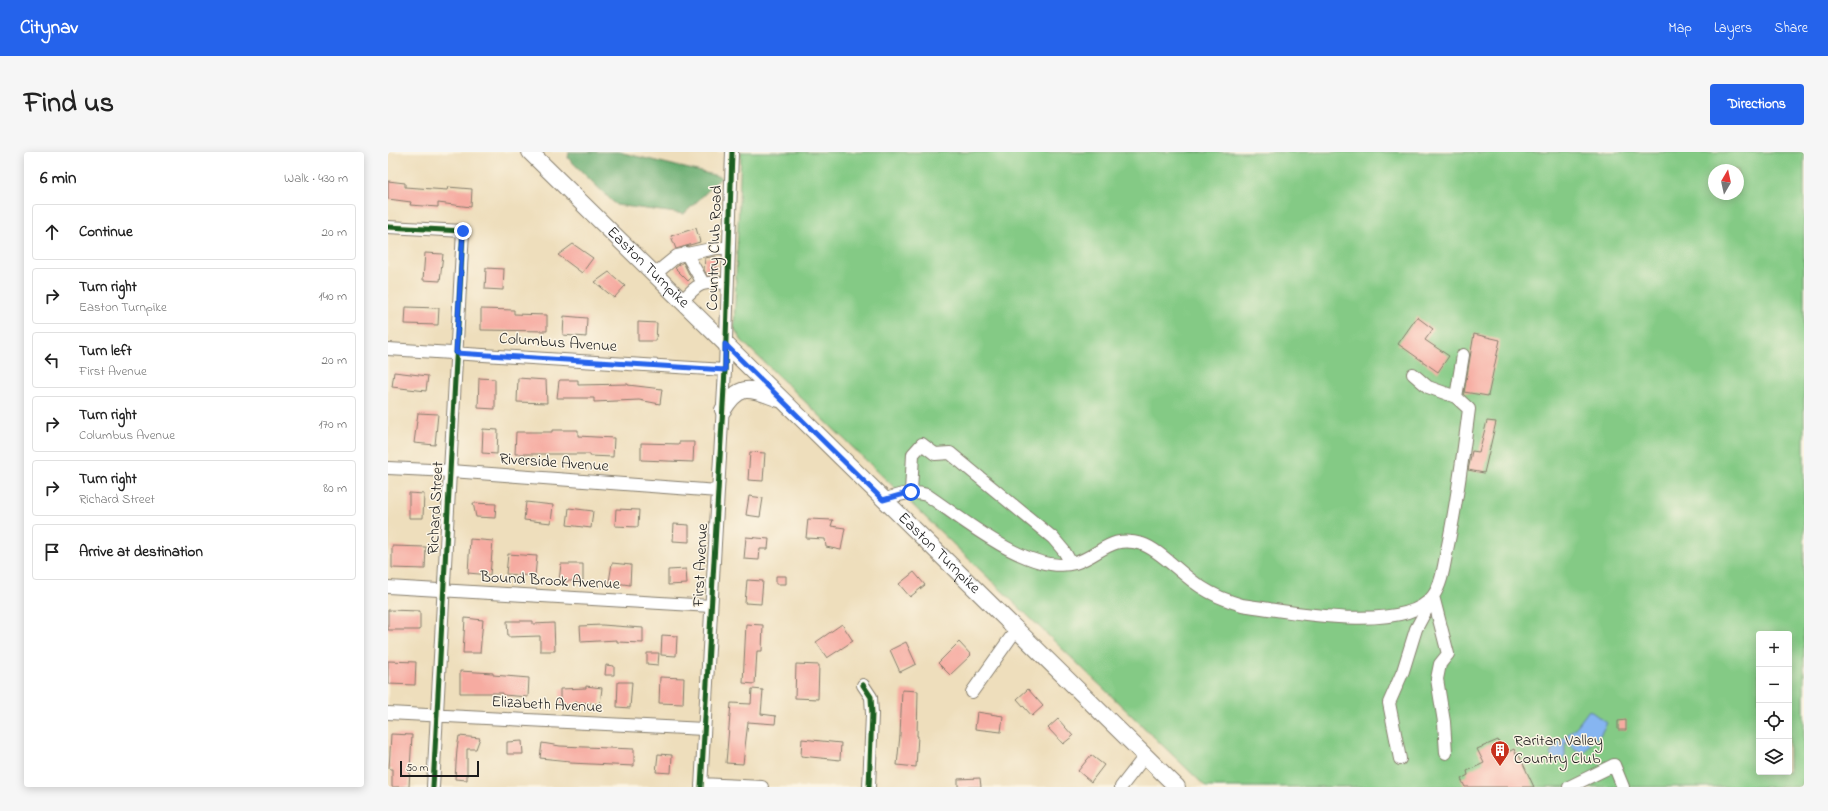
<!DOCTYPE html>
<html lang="en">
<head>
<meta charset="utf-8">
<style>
  :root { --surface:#fff; --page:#f6f6f6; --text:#222; --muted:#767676; --line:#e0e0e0; --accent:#2563eb }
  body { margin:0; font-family:"Indie Flower",sans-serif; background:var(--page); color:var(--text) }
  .controls { position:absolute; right:12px; bottom:12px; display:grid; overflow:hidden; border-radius:4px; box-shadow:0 2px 10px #0003 }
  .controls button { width:36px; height:36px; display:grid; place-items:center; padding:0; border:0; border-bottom:1px solid var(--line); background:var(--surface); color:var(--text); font:20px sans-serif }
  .compass { position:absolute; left:1320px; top:12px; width:36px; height:36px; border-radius:50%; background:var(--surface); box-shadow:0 2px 10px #0003; rotate:9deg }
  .scale { position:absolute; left:12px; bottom:10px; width:79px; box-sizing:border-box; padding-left:4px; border:2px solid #1c1c1c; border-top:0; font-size:11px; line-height:14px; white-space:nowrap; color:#1c1c1c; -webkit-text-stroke:3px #fcf5e5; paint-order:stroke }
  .stop { position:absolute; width:12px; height:12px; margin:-9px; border:3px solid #2563eb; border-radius:50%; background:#fff }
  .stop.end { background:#2563eb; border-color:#fff; box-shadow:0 1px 4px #0008 }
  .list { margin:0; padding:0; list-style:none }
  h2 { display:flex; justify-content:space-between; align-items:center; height:52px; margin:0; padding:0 16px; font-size:17px }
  h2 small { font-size:13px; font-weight:400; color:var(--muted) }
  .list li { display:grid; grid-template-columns:26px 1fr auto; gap:12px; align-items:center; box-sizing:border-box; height:56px; margin:0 8px 8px; padding:0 8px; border:1px solid var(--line); border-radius:4px }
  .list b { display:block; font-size:15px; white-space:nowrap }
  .list p { margin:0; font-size:13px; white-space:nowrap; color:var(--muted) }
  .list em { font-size:13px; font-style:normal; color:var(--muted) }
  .icon { flex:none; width:22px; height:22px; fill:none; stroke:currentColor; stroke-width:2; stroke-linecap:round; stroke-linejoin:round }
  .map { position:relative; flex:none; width:1416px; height:635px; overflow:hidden; border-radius:4px }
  header { display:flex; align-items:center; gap:24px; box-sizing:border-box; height:56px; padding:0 20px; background:var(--accent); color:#fff }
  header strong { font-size:19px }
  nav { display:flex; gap:22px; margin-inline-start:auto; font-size:14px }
  .intro { display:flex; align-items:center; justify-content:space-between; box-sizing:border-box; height:96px; padding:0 24px }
  h1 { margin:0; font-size:28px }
  .button { padding:10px 18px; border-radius:4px; background:var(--accent); color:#fff; font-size:14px; font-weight:700 }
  main { display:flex; gap:24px; padding:0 24px }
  aside { flex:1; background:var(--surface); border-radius:4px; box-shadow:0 2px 10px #0003 }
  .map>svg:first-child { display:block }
  .green { fill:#84ca85; stroke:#507350; fill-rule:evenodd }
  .forest { fill:#6bae72; stroke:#446547 }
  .water { fill:#86b5f1; stroke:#516886 }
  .building { fill:#f6aba1 }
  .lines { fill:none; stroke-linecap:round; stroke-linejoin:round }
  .minor-casing { stroke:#857d6c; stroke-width:14 }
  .major-casing { stroke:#857d6c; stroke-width:18 }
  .minor { stroke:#fff; stroke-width:12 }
  .major { stroke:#fff; stroke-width:16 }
  .cycleway-casing { stroke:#fcf5e5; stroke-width:8 }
  .cycleway { stroke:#1b5e20; stroke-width:5 }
  .route { stroke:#2563eb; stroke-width:5 }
  .labels { text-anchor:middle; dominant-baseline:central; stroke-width:3; stroke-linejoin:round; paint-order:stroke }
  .street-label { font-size:16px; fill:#1c1c1c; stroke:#fcf5e5 }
  .poi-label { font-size:16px; fill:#1c1c1c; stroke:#fcf5e5; text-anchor:start }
</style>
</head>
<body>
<header>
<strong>Citynav</strong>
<nav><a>Map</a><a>Layers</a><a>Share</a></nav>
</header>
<div class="intro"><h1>Find us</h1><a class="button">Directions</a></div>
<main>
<aside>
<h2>6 min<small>Walk · 430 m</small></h2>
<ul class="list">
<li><svg class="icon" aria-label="ahead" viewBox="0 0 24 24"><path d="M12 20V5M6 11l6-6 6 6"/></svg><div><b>Continue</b></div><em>20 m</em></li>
<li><svg class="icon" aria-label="right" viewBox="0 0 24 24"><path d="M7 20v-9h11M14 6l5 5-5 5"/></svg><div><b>Turn right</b><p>Easton Turnpike</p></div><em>140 m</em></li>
<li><svg class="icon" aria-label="left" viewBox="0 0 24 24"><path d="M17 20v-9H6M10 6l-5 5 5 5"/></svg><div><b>Turn left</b><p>First Avenue</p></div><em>20 m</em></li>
<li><svg class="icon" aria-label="right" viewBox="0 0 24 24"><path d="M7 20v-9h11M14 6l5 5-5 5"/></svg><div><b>Turn right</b><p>Columbus Avenue</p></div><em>170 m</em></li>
<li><svg class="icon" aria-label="right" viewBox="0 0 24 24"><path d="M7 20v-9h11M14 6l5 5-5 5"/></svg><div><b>Turn right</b><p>Richard Street</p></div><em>80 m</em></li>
<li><svg class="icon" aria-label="arrive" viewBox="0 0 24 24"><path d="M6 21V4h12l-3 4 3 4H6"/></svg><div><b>Arrive at destination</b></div></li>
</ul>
</aside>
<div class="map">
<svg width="1416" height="635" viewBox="0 0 1416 635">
  <rect width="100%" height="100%" fill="#fcf5e5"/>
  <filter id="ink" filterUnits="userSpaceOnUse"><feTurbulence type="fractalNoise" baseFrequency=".025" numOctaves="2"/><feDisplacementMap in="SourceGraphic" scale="8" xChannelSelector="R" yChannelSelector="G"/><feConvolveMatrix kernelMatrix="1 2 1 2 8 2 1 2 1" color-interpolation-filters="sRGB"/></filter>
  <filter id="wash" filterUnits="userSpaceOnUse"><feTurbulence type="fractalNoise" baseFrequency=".012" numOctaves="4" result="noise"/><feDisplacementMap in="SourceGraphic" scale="16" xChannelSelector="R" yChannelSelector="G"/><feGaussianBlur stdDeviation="0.9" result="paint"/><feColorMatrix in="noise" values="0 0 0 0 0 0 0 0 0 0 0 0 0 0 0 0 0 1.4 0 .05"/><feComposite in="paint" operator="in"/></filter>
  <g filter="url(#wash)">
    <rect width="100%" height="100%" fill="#eedebc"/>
    <path class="green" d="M353 0H1416V625L1414 635H818L354 189 346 176ZM1326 18H1350V42H1326ZM1371 482H1401V620H1371Z"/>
    <path class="forest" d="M181 0H231L334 25 296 62 228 53 180 6Z"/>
    <path class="water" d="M1201 558 1219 571 1212 583 1205 588 1195 602 1177 590V605L1172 609 1166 608 1162 603 1164 597 1189 574Z"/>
    <g id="blocks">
      <path class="building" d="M0 29 17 31V35L59 38 60 35 84 37 83 55 50 51V55L22 53 23 50 0 47Z
        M308 76 312 90 288 97 283 84Z
        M185 92 205 106 194 121 170 103Z
        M37 101 55 102 52 129 35 128Z
        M328 104 327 123H319L316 118 317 106Z
        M295 110 303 126 300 129 287 116Z
        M98 116 116 117 115 138 97 137Z
        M221 120 237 134 226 146 207 130Z
        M18 155 51 156 50 173 17 172Z
        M93 157 126 158V162L159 163V179L93 178Z
        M176 164 199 166 198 185 175 183Z
        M1029 165 1045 177 1037 188 1061 204 1050 220 1010 192Z
        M250 170 269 171 268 189H250Z
        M1086 182 1112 188 1100 244 1076 240Z
        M6 220 40 224 38 239 4 235Z
        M91 226 107 227V257L90 256Z
        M130 226 158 228 159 251 129 250Z
        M172 228H190V233L240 232V233L274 237 272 252 251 248 206 250V246H169L171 229Z
        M30 261 50 262 47 293 26 291Z
        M1099 269 1108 270 1096 321 1080 318 1084 299 1091 300Z
        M95 277 110 278 109 302 94 301Z
        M164 278H190V284L226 286 225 305 202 304V302H127L128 280H164Z
        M291 290H306L305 310 253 308V291L291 292Z
        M362 300 377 301 375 329 360 328Z
        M21 341 36 342 35 366H21Z
        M361 344 375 346 372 365 358 363Z
        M138 350 165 353 163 371 136 368Z
        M85 351 108 352 107 366 88 365Z
        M181 356 205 359 203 376 179 373Z
        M228 357 251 358 250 375 227 374Z
        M420 367 445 368 443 374 457 376 453 398 438 395 437 387 418 386Z
        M286 372 301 373V390L285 389Z
        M358 385 381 387 380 397H372L371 408 356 407Z
        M82 387 105 389 102 423 80 421Z
        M4 394 38 395 37 417 4 416Z
        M120 402 149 404 147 424 118 422Z
        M224 411 243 413 242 433 221 430Z
        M173 412H195V429H171Z
        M298 417 299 432 280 433V418Z
        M526 420 537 433 522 445 511 432Z
        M388 424H398V432H388Z
        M359 428 375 429 373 452 357 451Z
        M0 458 32 459V478H0Z
        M77 466 95 468 92 501H75Z
        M119 469H145V472L166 471 167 499H152V484L120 485Z
        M358 472 375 473 374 499H369L367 532 355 531Z
        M454 472 465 489 439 506 428 490Z
        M214 473 255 476V491L229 490V488L193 490 192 474Z
        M274 483 289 484 288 504 273 503Z
        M518 490 528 512 512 520 502 498Z
        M571 490 583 503 562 523 550 511Z
        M259 501H271L270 513 259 512Z
        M0 509 28 510 27 533 0 532Z
        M408 512 431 513 430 547 407 546Z
        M218 513 226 514V523H217Z
        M72 519 105 521V523L141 526 140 545 115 543V541H72Z
        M272 525 296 526 295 552 271 551Z
        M230 530H244L242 556 229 555Z
        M198 534 214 536 212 552 186 550V553H172V537L198 536Z
        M364 537 375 538 373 562 388 564 387 572 360 570 355 612 338 611 343 551 363 552Z
        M640 537 655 554 644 564 629 547Z
        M514 538 530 539 529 584H530L528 615 509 613 512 583Z
        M589 560 615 564 613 580 587 577Z
        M670 567 685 584 675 592 660 576Z
        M1238 568V578H1230V569Z
        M3 582 24 583 21 635H4V617H1Z
        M71 584 92 586 88 597H79V628L67 627 69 597Z
        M414 587 453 591 452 608 413 604Z
        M1110 588 1116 602 1126 597 1128 602 1130 601 1146 635H1077L1073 627 1080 623 1079 619 1096 611 1089 597Z
        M134 589 135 602H119V590Z
        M154 591 172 594 246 597V614L182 611V609L152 606Z
        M270 602 284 603 283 621 268 620Z
        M703 603 716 613 703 630 690 619Z
        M592 626 593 635H570V627Z"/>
    </g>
  </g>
  <g filter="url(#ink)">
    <use href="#blocks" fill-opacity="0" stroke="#857d6c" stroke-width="1"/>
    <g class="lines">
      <defs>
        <path id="minor" d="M0 75 75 79 45 635
          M298 101 315 131
          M267 122 289 104 328 96H340
          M294 149C312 130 312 130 339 131
          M0 197 337 218
          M1025 222 1040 235 1068 245
          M0 316 63 319 330 339
          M523 340 525 302 534 292 547 302 562 301 665 386 676 399 683 411
          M495 348C510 343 523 338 539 343 575 367 642 424 687 411 713 403 722 382 754 392 771 397 796 425 813 435 825 443 840 449 854 453 897 459 1017 483 1045 444 1054 432 1056 413 1059 398 1069 351 1075 304 1081 257L1068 245 1075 203
          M0 435 323 454
          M1045 444 1060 502 1052 512 1049 527 1056 570 1058 601
          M475 533 483 545 484 562 481 635
          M584 540 628 478
          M0 561 316 577
          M1012 607 1001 551 1015 519 1028 477 1044 447
          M313 632 374 635
          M313 635 337 218 344 0
          M733 635 757 604
          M1181 635 1226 613 1235 635"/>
        <g id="major">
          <path id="s1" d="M142 0 789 635"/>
          <path d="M335 258C353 229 363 237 391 247"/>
        </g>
      </defs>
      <use href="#minor" class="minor-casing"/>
      <use href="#major" class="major-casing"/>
      <use href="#minor" class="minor"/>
      <use href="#major" class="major"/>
      <defs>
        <path id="cycleway" d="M0 75 75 79 45 635
          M475 533 483 545 484 562 481 635
          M313 635 337 218 344 0"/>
      </defs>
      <use href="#cycleway" class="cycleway-casing"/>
      <use href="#cycleway" class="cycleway"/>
    </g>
  </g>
  <g class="lines" filter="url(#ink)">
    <path class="route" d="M75 79 68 201 337 218V192L495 348 523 340"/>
  </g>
  <defs>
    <symbol id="building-pin" viewBox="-11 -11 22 30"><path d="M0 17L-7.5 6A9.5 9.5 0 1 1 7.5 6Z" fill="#c8321e" stroke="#fcf5e5"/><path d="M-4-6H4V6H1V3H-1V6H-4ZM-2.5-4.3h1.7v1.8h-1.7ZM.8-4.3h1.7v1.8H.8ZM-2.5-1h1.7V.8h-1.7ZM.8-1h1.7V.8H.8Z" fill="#fff"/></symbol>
  </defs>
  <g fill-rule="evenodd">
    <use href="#building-pin" x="1101" y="587" width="22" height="30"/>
  </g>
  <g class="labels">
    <g class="street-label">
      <text transform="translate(327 96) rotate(-88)">Country Club Road</text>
      <text stroke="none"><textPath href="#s1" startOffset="165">Easton Turnpike</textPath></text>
      <text transform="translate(170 191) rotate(4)">Columbus Avenue</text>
      <text transform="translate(166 311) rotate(4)">Riverside Avenue</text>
      <text transform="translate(48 356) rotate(-87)">Richard Street</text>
      <text stroke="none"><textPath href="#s1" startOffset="573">Easton Turnpike</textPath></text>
      <text transform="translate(313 413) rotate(-87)">First Avenue</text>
      <text transform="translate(162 429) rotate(3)">Bound Brook Avenue</text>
      <text transform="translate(159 553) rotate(3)">Elizabeth Avenue</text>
    </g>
    <g class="poi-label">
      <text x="1126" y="589">Raritan Valley<tspan x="1126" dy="18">Country Club</tspan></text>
    </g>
  </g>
</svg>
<div class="controls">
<button>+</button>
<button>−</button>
<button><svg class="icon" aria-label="locate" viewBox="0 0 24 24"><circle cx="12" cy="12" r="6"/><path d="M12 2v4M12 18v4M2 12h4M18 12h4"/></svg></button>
<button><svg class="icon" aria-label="layers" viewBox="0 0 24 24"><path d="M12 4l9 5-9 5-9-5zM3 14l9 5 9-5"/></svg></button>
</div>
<svg class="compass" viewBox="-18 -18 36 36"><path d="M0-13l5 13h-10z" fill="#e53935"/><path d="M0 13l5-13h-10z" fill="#767676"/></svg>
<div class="scale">50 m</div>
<div class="stop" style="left:523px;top:340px"></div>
<div class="stop end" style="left:75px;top:79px"></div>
</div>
</main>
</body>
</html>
